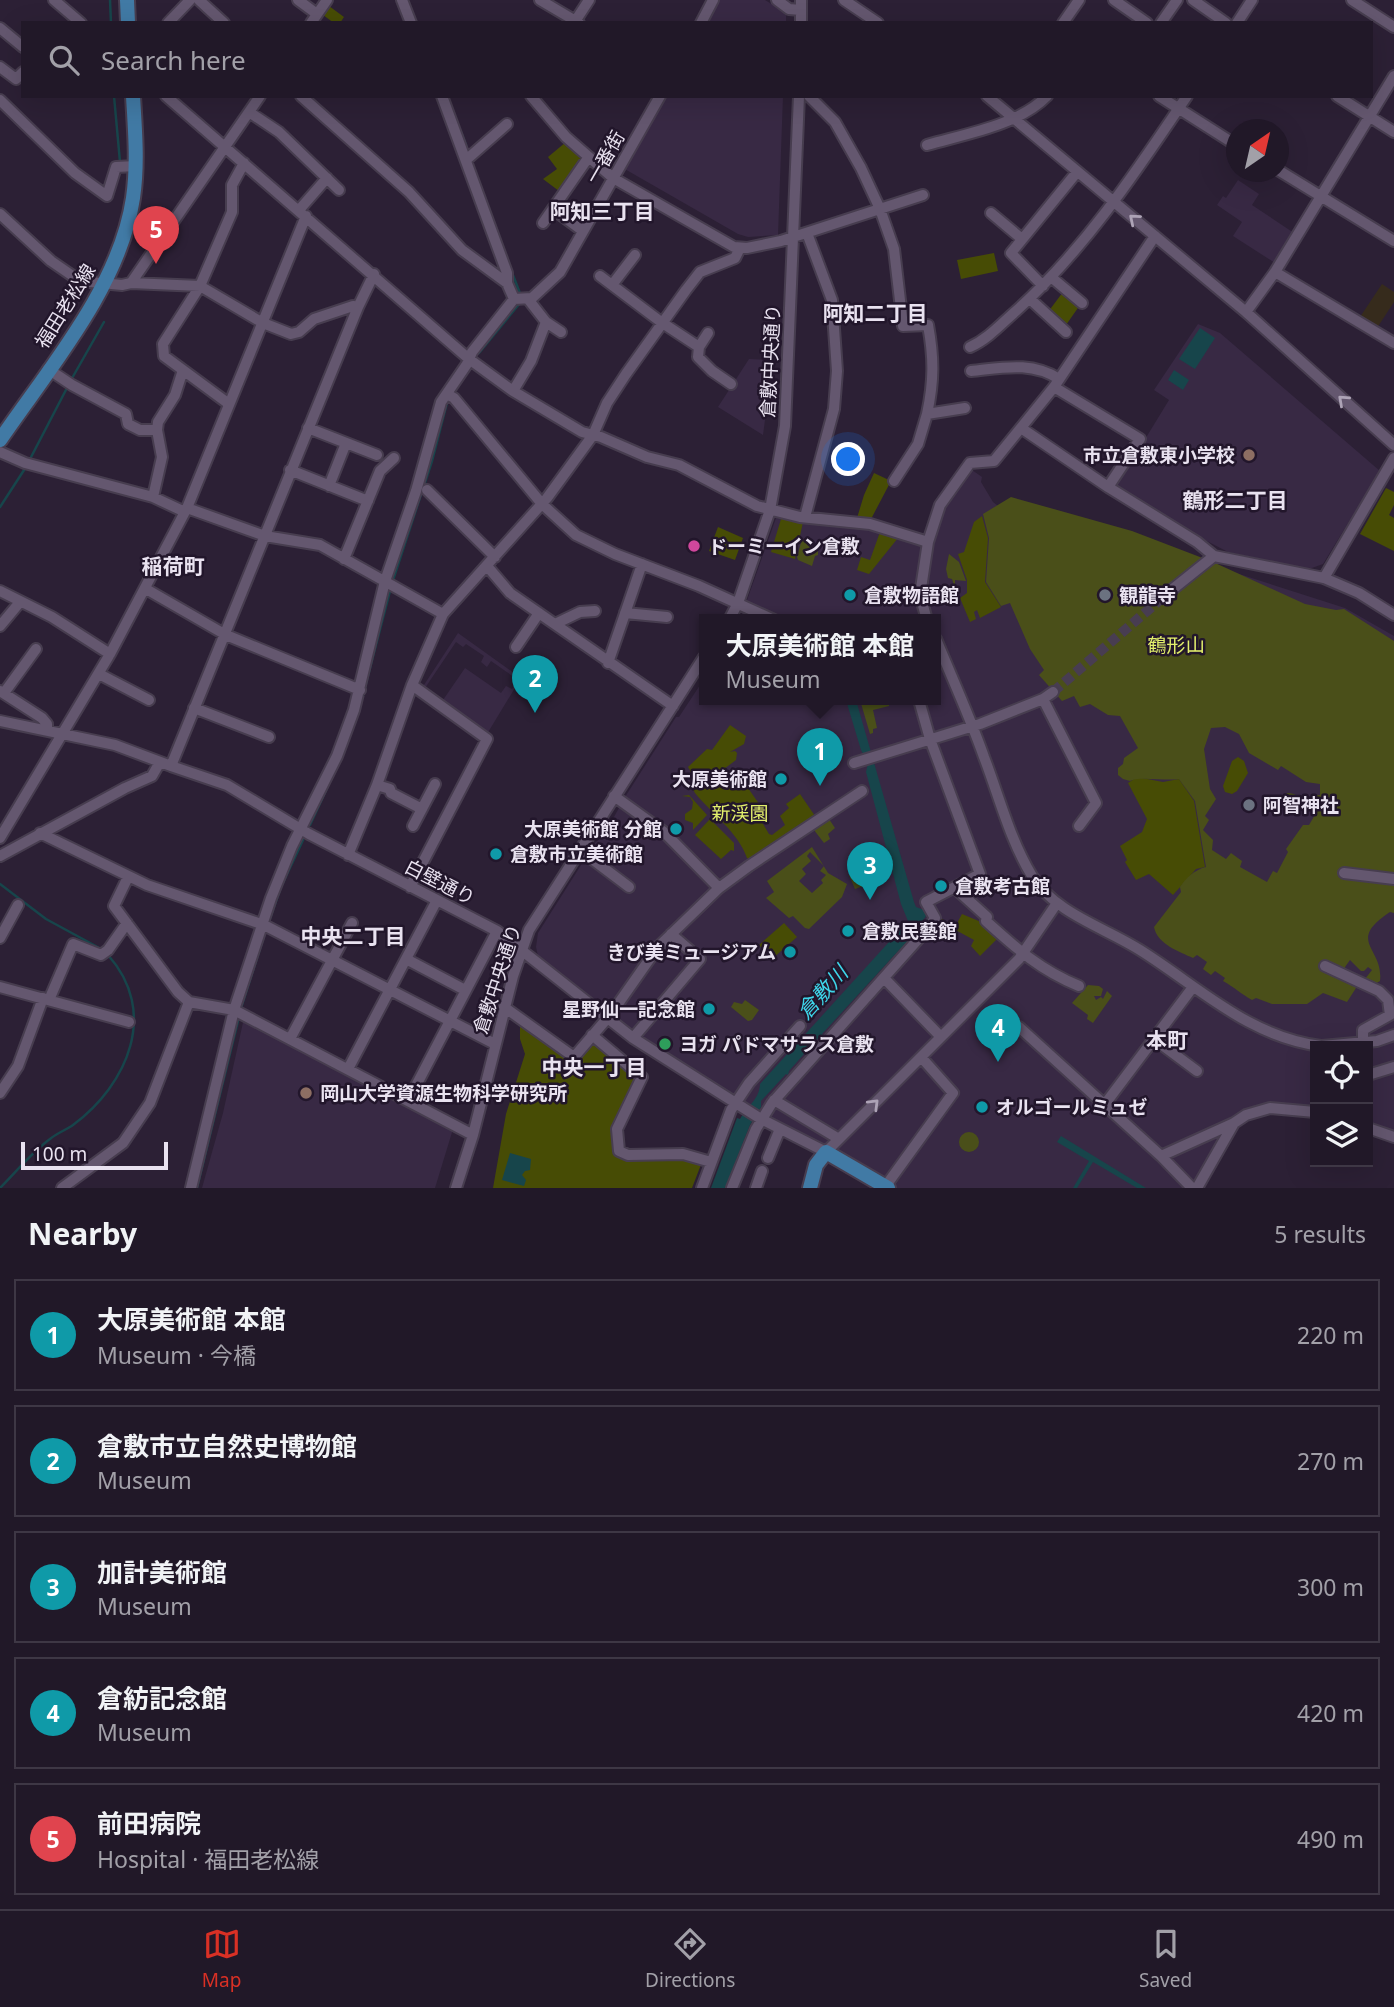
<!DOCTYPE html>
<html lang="en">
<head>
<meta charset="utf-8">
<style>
  :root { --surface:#211828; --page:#2d2534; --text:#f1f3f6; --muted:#a2a0a8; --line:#3e3745; --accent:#d93025 }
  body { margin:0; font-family:"Noto Sans","Noto Sans JP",sans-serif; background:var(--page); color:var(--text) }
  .controls { position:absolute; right:21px; bottom:21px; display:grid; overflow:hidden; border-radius:0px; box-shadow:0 7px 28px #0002 }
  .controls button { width:63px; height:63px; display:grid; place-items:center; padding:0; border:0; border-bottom:2px solid var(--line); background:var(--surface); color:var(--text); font:35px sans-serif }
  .compass { position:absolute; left:1226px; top:119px; width:63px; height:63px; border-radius:50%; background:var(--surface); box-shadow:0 7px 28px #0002; rotate:34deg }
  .scale { position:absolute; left:21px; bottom:18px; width:147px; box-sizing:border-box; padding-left:7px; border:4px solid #e9e2f0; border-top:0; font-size:19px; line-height:24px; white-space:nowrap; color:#e9e2f0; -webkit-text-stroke:5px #22162b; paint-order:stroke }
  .you { position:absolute; left:849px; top:460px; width:24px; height:24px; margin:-18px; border:5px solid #fff; border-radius:50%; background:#1a73e8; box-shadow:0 0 0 10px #1a73e833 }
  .badge { display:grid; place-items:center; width:46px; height:46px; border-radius:50%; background:var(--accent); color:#fff; font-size:23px; font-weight:700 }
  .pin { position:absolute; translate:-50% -58px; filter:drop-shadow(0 2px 4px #0008) }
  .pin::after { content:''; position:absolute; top:37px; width:24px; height:21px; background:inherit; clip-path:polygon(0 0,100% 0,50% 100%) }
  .popup { position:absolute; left:699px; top:614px; width:242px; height:91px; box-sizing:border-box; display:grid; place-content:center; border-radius:0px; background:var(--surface); filter:drop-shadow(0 2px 5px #0005); font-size:23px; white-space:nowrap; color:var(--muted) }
  .popup b { font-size:26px; color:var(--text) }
  .popup::after { content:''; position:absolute; left:50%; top:100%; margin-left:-14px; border:14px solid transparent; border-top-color:var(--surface) }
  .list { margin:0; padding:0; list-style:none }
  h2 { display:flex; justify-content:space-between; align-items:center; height:91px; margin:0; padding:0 28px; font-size:30px }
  h2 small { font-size:23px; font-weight:400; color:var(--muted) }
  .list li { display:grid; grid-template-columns:46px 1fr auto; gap:21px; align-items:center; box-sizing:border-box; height:112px; margin:0 14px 14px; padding:0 14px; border:2px solid var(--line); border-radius:0px }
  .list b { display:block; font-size:26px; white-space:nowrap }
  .list p { margin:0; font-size:23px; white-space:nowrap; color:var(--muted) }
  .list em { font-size:23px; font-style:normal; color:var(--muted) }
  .icon { flex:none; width:38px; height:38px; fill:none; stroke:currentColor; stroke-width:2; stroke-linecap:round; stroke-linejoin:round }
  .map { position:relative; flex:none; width:1394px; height:1188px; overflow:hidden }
  .search { position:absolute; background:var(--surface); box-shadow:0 7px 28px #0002; left:21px; right:21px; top:21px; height:77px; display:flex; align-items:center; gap:18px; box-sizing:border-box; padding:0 24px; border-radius:0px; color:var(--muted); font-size:26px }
  .sheet { height:721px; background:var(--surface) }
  nav { display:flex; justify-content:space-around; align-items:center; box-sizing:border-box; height:98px; border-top:2px solid var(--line); background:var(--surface); font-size:19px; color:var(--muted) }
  nav a { display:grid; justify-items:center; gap:4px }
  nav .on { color:var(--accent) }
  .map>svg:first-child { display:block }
  .built { fill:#382944; fill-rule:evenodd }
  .industrial { fill:#362b1c }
  .green { fill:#474c05 }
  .forest { fill:#4a4f19; fill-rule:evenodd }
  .water { fill:#17454b }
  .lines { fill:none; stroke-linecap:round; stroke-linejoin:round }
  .stream { stroke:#17454b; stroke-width:2.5 }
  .minor-tunnel { stroke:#483d51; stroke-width:10; stroke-dasharray:10 5; stroke-linecap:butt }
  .minor-casing { stroke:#473d4f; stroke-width:14 }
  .major-casing { stroke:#473d4f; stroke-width:18 }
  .minor { stroke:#64576f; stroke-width:10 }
  .major { stroke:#417aa5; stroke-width:14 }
  .oneway { stroke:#ada3b6 }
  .education-dot { fill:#8d6e63; stroke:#22162b; stroke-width:2.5 }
  .hotel-dot { fill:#d1479c; stroke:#22162b; stroke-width:2.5 }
  .culture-dot { fill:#0f9aa8; stroke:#22162b; stroke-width:2.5 }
  .worship-dot { fill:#6b7280; stroke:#22162b; stroke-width:2.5 }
  .leisure-dot { fill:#2e9e5b; stroke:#22162b; stroke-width:2.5 }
  .labels { text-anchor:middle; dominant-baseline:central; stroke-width:5; stroke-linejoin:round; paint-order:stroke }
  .street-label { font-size:19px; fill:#e9e2f0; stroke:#22162b }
  .poi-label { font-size:19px; font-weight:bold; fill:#e9e2f0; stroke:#22162b; text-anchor:start }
  .park-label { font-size:19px; fill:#e2ef6c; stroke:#22162b }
  .neighbourhood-label { font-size:21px; font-weight:bold; fill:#e9e2f0; stroke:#22162b }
  .water-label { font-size:21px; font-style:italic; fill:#3ed5e9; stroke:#22162b }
</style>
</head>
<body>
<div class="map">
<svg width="1394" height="1188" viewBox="0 0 1394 1188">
  <rect width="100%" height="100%" fill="#2c2035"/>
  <path class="built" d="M718 0H765L786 13V23H705Z
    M663 96H783L778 235 748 237 738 234 623 168Z
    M1238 180 1259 194 1252 205 1294 233 1275 263 1233 236 1242 222 1217 205 1223 196 1226 198Z
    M1198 324 1220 333 1380 471 1323 564 1309 569 1228 552 1201 538 1117 485 1169 400 1154 390Z
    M749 359 773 360 763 435 718 407Z
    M972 470 982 477 981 482 993 502 1048 546 1214 566 1345 608 1394 636V1133L1368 1124V1046H1315V1108L1245 1113 1194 1188H895L824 1146 770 1119 646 1042 538 956 536 947 538 933 595 843 604 835 625 797 676 717H679L704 679V700H936V620H740L776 518 869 526 929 544 943 507Z
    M458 633 521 678 487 734 422 688ZM456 642 463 647 466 644 484 656 481 662 487 667 491 661 518 680 512 689 506 686 501 693 465 668 443 700 425 688Z
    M244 1018 453 1129 435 1188H202L223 1113Z"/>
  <path class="industrial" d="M1382 284 1394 292V302L1377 328 1360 317Z"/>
  <path class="green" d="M329 6 344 17 340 23H334L323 15Z
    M566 142 581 158 559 191 543 179 557 169 548 157Z
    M994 253 998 271 961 279 957 260Z
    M1063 292 1080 305 1066 325 1048 312Z
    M874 473 891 481 870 521 857 518 864 495Z
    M1386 488 1394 492V505L1389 515 1394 518V551L1360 534Z
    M982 516 988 538 985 582 1001 607 980 618 977 610 974 612 976 619 970 622 960 598 967 593V580L958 554 964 552 974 522Z
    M781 519 803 522 795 559 771 552Z
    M718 527 743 538 735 560 709 551Z
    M880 532 898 538 869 574 857 570 861 557 870 560Z
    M730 725 746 736 744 744 730 752 735 751 737 753 736 760 724 769 735 784 739 781 745 790 748 788 766 814 760 819 769 834 772 835 785 825 780 816 789 808 786 804 800 794 815 816 750 860 747 858C738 832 712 814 695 793 689 784 694 775 688 767L707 749 712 750Z
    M1238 757 1244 761 1248 773 1237 791 1232 794 1225 792 1223 786 1232 761Z
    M1137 777 1163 782 1179 779 1194 801 1205 867 1196 869 1173 895 1149 874 1136 880 1125 862 1127 860 1120 846 1142 832 1147 819 1128 783Z
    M689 795 707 815 693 830V823L685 820V814L692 809 693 802 690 797 682 796Z
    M710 819 734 843V851L731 850 721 859 695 835Z
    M962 914 981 922 998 938 980 956 971 946 974 940 939 921 942 919 955 927Z
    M784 923 797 937 772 959 759 945Z
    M520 1021 569 1057 593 1039 639 1077 614 1129 617 1152 702 1162 692 1188H493L506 1114 525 1054 520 1039Z"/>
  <path class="forest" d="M1011 497 1132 531 1213 562 1305 604 1336 610 1344 609 1394 641V913L1390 912C1345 942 1384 947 1380 981L1375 984 1369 983 1365 979 1372 970 1368 967 1364 971H1361L1350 960 1345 967 1349 979 1356 988 1347 1002 1323 993 1307 1004H1272L1256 998 1252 1000C1241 994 1234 987 1223 981L1225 978 1215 971 1211 975 1203 969 1207 962 1197 955 1193 958C1180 952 1157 944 1154 927L1181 892 1180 887C1186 878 1194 870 1206 867L1195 801 1179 779C1165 781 1138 776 1130 781L1123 779 1118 775V768L1123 764 1124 758 1138 748 1120 716 1108 715 1090 704 1080 707 1074 696 1062 701 1039 675 1044 670 1030 649 1010 603 1001 606 986 582 989 538 983 514ZM1225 727 1239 734 1249 753 1278 770 1281 766 1306 782 1320 784V795H1313L1311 798C1301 800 1297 793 1287 793L1284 799 1286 803 1293 806C1302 802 1308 808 1316 813L1309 825H1303L1286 849 1288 852 1277 873 1273 871 1267 882 1240 867 1242 861 1231 853 1226 859 1212 850 1213 840 1203 830 1209 820 1205 816 1216 799 1210 789 1204 749 1211 728Z
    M802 539 810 543V547H818V555L815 556 812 566 798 560 797 557Z
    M949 554 959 562 966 581 955 580V588L952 579 948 578 946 569Z
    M860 700H889V706L873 710 877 728 873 729V733L870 734Z
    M829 819 835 828 828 834 830 839 824 843 814 830Z
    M812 847 828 873 847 884 842 897 809 929 805 928 793 916 789 918 766 898 774 892 767 881ZM810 852 824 866 820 871 826 875 821 880 823 883 812 893 799 881 806 874 802 869 811 861 807 856Z
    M868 868 871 871H876L878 873 866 885 855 889 849 875 859 869Z
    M1088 985 1099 986 1103 989 1101 996H1094L1096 1000 1101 997 1103 999 1107 991 1112 996 1093 1023 1087 1019 1088 1015 1072 1003Z
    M745 1000 759 1010 752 1020 748 1021 731 1007 734 1002 742 1004Z
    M959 1142a10 10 0 1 1 20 0a10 10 0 1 1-20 0Z"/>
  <path class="water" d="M1200 328 1215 338 1195 369 1179 359Z
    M1174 370 1189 380 1183 390 1168 380Z
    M846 700H856L914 902 916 907 924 910 926 916 919 927 923 930 921 932 917 930 903 946 906 949 904 951 900 949 822 1034 826 1038 824 1040 819 1037 789 1071 788 1075 786 1074 761 1101V1107L750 1125 725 1188H711L737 1118 740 1119C747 1107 760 1098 760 1084L908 921 901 904 866 772 868 763 861 750Z
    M1061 1136 1146 1188H1137L1093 1162 1077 1188H1073L1089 1161 1057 1142Z
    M510 1153 531 1159 530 1170 525 1171 522 1175 526 1180 524 1186 502 1180Z"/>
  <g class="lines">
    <path class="stream" d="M110 0 111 23
      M114 96 120 162
      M461 132 466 145
      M511 270 521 296
      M479 353 520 303
      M71 380 104 322
      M29 461 68 386
      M0 507 26 467
      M393 580 432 461 447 403
      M362 699 391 587
      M310 825 328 786
      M0 884 46 919 103 950
      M268 924 281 887 303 840
      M240 1011 266 930
      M0 1188C16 1172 32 1152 50 1139 57 1133 66 1130 73 1125 128 1084 159 1012 108 955
      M197 1188 239 1017"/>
    <path class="minor-tunnel" d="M1053 692 1169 592"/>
    <defs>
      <path id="minor" d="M54 0 81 23
        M199 0 224 23
        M298 0 317 14
        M402 0 411 23
        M540 0 579 23
        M777 0 789 9 801 10
        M844 0 878 23
        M1114 0 1147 23
        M1193 0 1226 23
        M1352 0 1394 27
        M168 23 190 0
        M311 23 327 0
        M574 23 589 0
        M701 23 713 0
        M801 23V0
        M1063 23 1079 0
        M1161 23 1177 0
        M1237 23 1252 0
        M0 28 23 47
        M0 67 16 79 23 72
        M166 96 469 359 513 391 582 432 601 437 647 457 679 465 757 506 800 517 870 524 928 542
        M301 96 409 192 462 250 507 283
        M442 96 507 273V283L514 299
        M531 96 566 137 613 178 734 247 747 248 781 241 923 195
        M809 96 835 122 861 168 880 209 894 249 903 326 928 325C934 358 934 381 927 414
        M987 96 1246 312 1394 445
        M1159 96 1236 145
        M1337 96 1394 132
        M0 100 75 173 107 196 116 167 136 166
        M249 112 279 132 339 190
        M927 145C965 134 1019 125 1047 96
        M466 160 507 124
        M1278 170 1394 241
        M553 209 583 231
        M299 210 327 178
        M991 213 1022 239
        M0 214 51 261 80 281 122 285 131 283 200 286 263 323 291 334 299 332 314 319 353 306 358 307
        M543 223 588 158
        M1275 272 1394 343
        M600 276 661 322 699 347 698 357 712 371 731 384
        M1051 277 1082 303
        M131 283 260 96
        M612 285 635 255
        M1043 286 1011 253 1077 172
        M514 299 532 298 560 272 660 96
        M528 299 546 322 561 332
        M1030 299 1066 332
        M1246 312 1275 272 1394 76
        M699 347 708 333
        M970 347C988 339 1001 324 1016 311 1085 249 1136 172 1187 96
        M48 369 72 385 126 414 128 424 140 430H157
        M971 371C1002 368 1031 361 1059 379
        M1054 387 1140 439 1108 487
        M513 391 531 361 546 322
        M447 394 454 398 542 504 576 535 615 554 699 586 774 620
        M229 404 164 356 163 344 200 286 232 212V185L244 163
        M308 428 377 455
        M1021 428 1108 487 1197 542 1214 556 1324 578 1359 593 1394 615
        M0 452 25 463 153 497 185 512
        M290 470 368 501
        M894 481 918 444 927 414 965 408
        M329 486 346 443
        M427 490 495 557
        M153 497 162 457 157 430 158 422 175 395 183 370
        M187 508 265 536 320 545 443 614
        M805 517 834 409 837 371 832 300 807 233
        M344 559 380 471 394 458
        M487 566 510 593 673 706
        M1324 578 1394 458
        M146 589 226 635 360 690
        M0 591 52 617 110 654
        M1169 592 1214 556
        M625 613 667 617
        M729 620 738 603 770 510 785 426 799 96
        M927 620 920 595 928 542 940 505 970 463 994 461 1054 387 1155 236
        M555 624 580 612 595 611
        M0 626 20 602
        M936 639C952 678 970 717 984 757 999 796 1010 840 1032 876 1056 914 1104 927 1140 950 1199 987 1249 1037 1321 1046
        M516 647 539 613
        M608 663 642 564
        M99 674 149 700
        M0 691 42 718 47 724V730
        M4 693 36 649
        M1043 699 1096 803 1079 826
        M194 708 269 737
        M0 721 115 745 171 766 227 785 309 834 497 931 633 1038 761 1119 826 1152 1019 959 1057 903
        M854 763 980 724 1043 699 1053 692
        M171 766 358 307 374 274
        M377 785 390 789 391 793 422 809
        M614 796 664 832 719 888
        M413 826 435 784
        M40 833 147 885 264 925 495 1044
        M0 838 110 654 187 508 306 216
        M580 850 629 887
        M348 855 377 785 412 685 443 614 547 498 593 435 607 403 626 374 686 290 700 272 735 258 740 248
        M0 856 125 788 152 776 160 762
        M1344 873 1394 879
        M128 877 114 906 178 992 189 1002
        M410 887 487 739 412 685
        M955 888 987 917 986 921C1017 949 1040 970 1079 986
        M0 938 18 905
        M406 959 465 990
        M1325 966 1379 991 1388 1000 1390 1015 1363 1030V1043
        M884 978 941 1037
        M0 987 129 1022
        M49 1000 73 944 101 955 108 950 127 923
        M504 1007 574 1057 611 1014 658 947 719 888 749 866 862 791
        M1019 1027 1161 1156 1192 1188
        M592 1035 642 1077 617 1129 619 1151 628 1155 683 1154 711 1162
        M633 1038 700 959 671 934
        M290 1039 352 923
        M1154 1039 1197 1071
        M1322 1046 1377 1041 1394 1035
        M348 1069 437 900
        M1368 1075 1394 1067
        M0 1093 18 1066 43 998
        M774 1100 839 1139
        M408 1101 497 931
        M1105 1104 1193 987
        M1368 1128 1394 1137
        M1161 1156 1234 1123
        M768 1158 780 1129
        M885 1187 953 1093 921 1057
        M62 1188 123 1143 150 1103 189 1002 234 1010 473 1135
        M191 1188 234 1010 271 898 292 846 337 756 354 710 385 581 416 491 441 402 467 364 472 352 514 299
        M456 1188 473 1135 513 976 529 930 704 657
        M702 1188 731 1110 749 1083 800 1026
        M732 1188 756 1129 772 1103 930 926 935 918 926 902 980 874 930 739 919 700
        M756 1188 762 1171
        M1197 1188 1234 1123 1246 1115 1270 1108 1315 1112"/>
      <path id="major" d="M127 0 128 23
        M0 440C50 367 120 286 133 198 138 164 135 130 133 96
        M810 1188 816 1165 826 1152 888 1188"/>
    </defs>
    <use href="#minor" class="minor-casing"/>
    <use href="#major" class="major-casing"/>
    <use href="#minor" class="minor"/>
    <use href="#major" class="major"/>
  </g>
  <defs><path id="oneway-chevron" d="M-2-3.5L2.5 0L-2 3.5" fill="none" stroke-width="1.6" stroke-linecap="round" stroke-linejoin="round" transform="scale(1.75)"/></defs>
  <g class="oneway">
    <use href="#oneway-chevron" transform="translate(1134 219) rotate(-140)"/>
    <use href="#oneway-chevron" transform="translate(1343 400) rotate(-138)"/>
    <use href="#oneway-chevron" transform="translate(874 1104) rotate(-45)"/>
  </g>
  <g class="education-dot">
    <circle cx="1249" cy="455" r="7"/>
    <circle cx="306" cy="1093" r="7"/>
  </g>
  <circle class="hotel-dot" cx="694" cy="546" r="7"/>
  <g class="culture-dot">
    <circle cx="850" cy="595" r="7"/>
    <circle cx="781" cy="779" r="7"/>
    <circle cx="676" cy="829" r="7"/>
    <circle cx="496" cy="854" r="7"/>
    <circle cx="941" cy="886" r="7"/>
    <circle cx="848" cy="931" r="7"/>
    <circle cx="790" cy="952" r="7"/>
    <circle cx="709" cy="1009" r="7"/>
    <circle cx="982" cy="1107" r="7"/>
  </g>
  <g class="worship-dot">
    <circle cx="1105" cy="595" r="7"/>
    <circle cx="1249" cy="805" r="7"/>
  </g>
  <circle class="leisure-dot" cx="665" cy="1044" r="7"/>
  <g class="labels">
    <g class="street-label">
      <text transform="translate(605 157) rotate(-60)">一番街</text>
      <text transform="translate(65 306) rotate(-58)">福田老松線</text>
      <text transform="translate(770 361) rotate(-87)">倉敷中央通り</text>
      <text transform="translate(440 882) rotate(27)">白壁通り</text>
      <text transform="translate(497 979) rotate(-72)">倉敷中央通り</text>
    </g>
    <g class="poi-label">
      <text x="1235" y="455" text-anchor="end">市立倉敷東小学校</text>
      <text x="708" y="546">ドーミーイン倉敷</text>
      <text x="864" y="595">倉敷物語館</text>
      <text x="1119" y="595">観龍寺</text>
      <text x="767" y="779" text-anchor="end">大原美術館</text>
      <text x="1263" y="805">阿智神社</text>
      <text x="662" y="829" text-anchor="end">大原美術館 分館</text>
      <text x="510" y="854">倉敷市立美術館</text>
      <text x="955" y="886">倉敷考古館</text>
      <text x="862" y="931">倉敷民藝館</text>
      <text x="776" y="952" text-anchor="end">きび美ミュージアム</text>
      <text x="695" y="1009" text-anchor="end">星野仙一記念館</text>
      <text x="679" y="1044">ヨガ パドマサラス倉敷</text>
      <text x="320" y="1093">岡山大学資源生物科学研究所</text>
      <text x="996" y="1107">オルゴールミュゼ</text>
    </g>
    <g class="park-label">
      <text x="1176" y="645">鶴形山</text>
      <text x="740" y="813">新渓園</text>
    </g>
    <g class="neighbourhood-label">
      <text x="602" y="211">阿知三丁目</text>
      <text x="875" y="313">阿知二丁目</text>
      <text x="1235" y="500">鶴形二丁目</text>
      <text x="173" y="566">稲荷町</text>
      <text x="353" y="936">中央二丁目</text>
      <text x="1167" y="1040">本町</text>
      <text x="594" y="1067">中央一丁目</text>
    </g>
    <g class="water-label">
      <text transform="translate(822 992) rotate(-48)">倉敷川</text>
    </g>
  </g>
</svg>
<div class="controls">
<button><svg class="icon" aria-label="locate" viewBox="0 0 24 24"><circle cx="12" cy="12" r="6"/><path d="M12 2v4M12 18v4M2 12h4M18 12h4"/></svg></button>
<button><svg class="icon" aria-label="layers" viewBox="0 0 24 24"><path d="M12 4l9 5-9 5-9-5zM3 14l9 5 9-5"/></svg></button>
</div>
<svg class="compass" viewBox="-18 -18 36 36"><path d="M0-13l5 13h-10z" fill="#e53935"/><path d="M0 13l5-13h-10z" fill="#a2a0a8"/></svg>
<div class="scale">100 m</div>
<div class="you"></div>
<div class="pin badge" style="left:820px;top:786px;background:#0f9aa8">1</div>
<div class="popup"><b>大原美術館 本館</b>Museum</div>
<div class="pin badge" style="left:535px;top:713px;background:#0f9aa8">2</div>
<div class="pin badge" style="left:870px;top:900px;background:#0f9aa8">3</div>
<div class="pin badge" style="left:998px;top:1062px;background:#0f9aa8">4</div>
<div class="pin badge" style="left:156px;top:264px;background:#e0444e">5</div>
<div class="search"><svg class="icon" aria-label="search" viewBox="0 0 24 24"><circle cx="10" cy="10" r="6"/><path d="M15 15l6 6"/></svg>Search here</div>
</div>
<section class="sheet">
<h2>Nearby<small>5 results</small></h2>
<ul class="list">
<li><span class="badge" style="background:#0f9aa8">1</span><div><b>大原美術館 本館</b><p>Museum · 今橋</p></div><em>220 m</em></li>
<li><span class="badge" style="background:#0f9aa8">2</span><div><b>倉敷市立自然史博物館</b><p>Museum</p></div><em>270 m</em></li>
<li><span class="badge" style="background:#0f9aa8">3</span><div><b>加計美術館</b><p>Museum</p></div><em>300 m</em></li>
<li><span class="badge" style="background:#0f9aa8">4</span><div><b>倉紡記念館</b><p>Museum</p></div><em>420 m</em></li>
<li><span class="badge" style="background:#e0444e">5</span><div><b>前田病院</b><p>Hospital · 福田老松線</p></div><em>490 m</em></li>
</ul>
</section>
<nav>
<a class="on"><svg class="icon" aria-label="map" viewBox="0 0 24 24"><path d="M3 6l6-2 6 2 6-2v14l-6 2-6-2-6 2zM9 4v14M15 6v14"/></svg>Map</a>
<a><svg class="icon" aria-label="directions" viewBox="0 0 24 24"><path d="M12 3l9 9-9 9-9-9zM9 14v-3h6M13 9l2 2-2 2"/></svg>Directions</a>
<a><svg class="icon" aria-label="saved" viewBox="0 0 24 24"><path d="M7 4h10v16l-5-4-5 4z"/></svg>Saved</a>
</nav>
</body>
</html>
